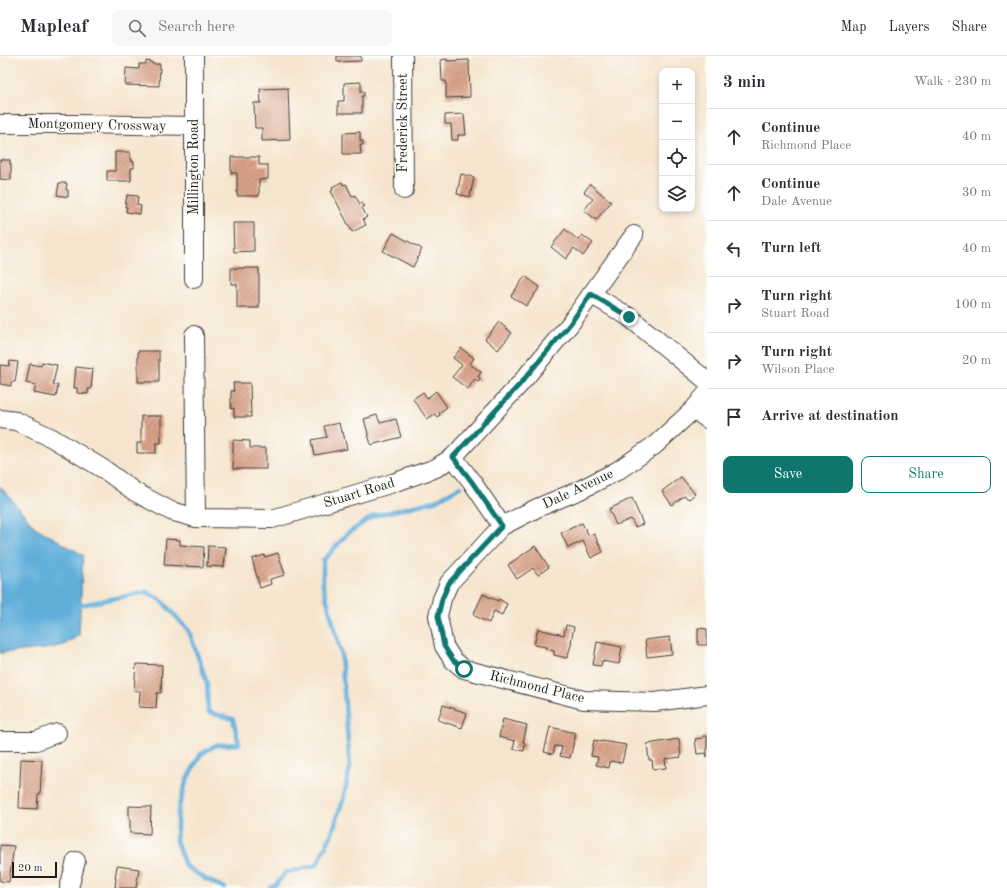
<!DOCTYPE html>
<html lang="en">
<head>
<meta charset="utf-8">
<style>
  :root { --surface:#fff; --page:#f7f7f7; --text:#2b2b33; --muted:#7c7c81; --line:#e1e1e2; --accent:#0f766e }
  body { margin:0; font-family:"Old Standard TT",serif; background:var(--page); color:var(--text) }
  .controls { position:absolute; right:12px; top:12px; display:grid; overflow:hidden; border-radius:8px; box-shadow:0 2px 6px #0003 }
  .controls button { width:36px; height:36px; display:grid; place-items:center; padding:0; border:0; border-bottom:1px solid var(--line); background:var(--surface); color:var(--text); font:20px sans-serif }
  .scale { position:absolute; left:12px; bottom:10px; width:45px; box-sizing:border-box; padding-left:4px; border:2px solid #1c1c1c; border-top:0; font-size:11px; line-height:14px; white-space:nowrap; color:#1c1c1c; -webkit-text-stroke:3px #fdfcf7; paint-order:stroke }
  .stop { position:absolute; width:12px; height:12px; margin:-9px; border:3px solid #0f766e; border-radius:50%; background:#fff }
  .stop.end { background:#0f766e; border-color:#fff; box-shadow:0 1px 4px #0008 }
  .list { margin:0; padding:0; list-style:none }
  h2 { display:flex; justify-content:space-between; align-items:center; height:52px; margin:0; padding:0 16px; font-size:17px }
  h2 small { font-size:13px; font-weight:400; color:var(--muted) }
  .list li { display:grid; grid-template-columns:26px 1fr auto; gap:12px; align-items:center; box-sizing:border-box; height:56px; padding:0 16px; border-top:1px solid var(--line) }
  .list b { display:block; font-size:15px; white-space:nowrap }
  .list p { margin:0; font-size:13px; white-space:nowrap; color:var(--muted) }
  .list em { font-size:13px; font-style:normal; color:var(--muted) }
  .actions { display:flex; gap:8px; padding:12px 16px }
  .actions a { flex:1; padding:9px 0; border:1px solid var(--accent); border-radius:8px; text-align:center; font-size:14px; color:var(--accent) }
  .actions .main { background:var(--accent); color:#fff }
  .icon { flex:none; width:22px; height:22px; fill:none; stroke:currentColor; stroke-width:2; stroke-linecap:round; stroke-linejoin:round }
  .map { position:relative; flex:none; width:707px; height:832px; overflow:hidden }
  header { display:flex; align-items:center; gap:24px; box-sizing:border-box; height:56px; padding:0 20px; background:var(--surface); border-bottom:1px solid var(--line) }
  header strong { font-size:19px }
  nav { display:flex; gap:22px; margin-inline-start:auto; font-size:14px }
  .search { width:280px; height:36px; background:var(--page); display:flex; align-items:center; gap:10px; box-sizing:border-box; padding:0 14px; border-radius:8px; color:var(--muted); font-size:15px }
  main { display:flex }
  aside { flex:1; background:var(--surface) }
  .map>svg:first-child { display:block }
  .water { fill:#61afdb; stroke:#3e667c }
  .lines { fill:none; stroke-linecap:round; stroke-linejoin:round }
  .stream { stroke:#61afdb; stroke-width:4.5 }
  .building { fill:url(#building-hatch) }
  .street-casing { stroke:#3d3a37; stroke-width:20 }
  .street { stroke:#fff; stroke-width:18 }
  .route { stroke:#0f766e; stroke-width:5 }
  .labels { text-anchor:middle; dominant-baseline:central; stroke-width:3; stroke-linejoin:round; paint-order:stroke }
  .street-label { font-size:14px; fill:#1c1c1c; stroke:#fdfcf7 }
</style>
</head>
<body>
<header>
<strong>Mapleaf</strong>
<div class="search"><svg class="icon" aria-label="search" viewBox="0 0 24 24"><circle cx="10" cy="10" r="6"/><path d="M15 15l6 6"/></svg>Search here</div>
<nav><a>Map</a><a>Layers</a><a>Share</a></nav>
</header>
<main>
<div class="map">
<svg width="707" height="832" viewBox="0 0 707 832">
  <defs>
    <pattern id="building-hatch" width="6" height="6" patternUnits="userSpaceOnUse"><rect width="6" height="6" fill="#d9a289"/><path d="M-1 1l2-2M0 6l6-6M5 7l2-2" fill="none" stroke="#af836f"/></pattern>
  </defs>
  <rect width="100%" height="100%" fill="#fdfcf7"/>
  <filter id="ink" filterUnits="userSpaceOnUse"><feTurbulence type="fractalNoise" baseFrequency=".025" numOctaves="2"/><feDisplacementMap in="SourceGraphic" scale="8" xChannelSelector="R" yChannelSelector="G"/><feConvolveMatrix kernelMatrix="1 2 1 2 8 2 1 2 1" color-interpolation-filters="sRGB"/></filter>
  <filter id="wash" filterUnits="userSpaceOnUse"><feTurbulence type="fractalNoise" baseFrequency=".012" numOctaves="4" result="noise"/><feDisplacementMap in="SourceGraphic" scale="16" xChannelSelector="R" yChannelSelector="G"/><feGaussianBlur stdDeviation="0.9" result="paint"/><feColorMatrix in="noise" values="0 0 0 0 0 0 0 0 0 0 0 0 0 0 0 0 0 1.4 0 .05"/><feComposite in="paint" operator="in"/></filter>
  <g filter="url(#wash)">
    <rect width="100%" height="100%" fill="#f6e5ce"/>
    <path class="water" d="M0 430 35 471 83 499 79 579 64 589 45 593 0 597Z"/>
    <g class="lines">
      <path class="stream" d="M81 549 146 536 161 544 189 575 207 627 208 656 233 663 239 688 216 689 201 698 187 723 178 754 176 785 185 810 207 824 225 832
        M270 832 276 829 285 817 317 809 332 777 343 744 350 711 341 597 323 529V505L347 478 373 460 435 445 460 431"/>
    </g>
    <g id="blocks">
      <path class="building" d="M337 0H361V5L337 6Z
        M447 3V5L469 4 470 41 446 42V25H442L441 4Z
        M146 5 152 6V8H160L159 30 125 29 126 12 139 13V8H146Z
        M361 26V36H364V40H362V57H338V45H344V27Z
        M288 32 290 84 262 85V72H255L254 47H261L260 33Z
        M464 58 466 79H458V84H452L451 68H445V59Z
        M360 76V85H363V89H360L361 98H343V77Z
        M115 96H130V103H132V106H134V112H131V125H107V115H115Z
        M231 101H259V109H268V123L259 124V140H237V117H231Z
        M0 104H10V108H11V124L0 123Z
        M461 118 474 121 470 141 457 138Z
        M342 126 343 129 346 128 352 140 355 139 360 148 362 147 364 151 362 152 367 161 363 163 366 169 352 176 331 135 333 134 332 131Z
        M59 127H67L66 134H68V141L57 139Z
        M590 128 611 146 596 164 584 154 593 143 584 136Z
        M127 139 138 140 137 149 141 150 140 158 126 156 127 151H125Z
        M233 167H254V195L234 196Z
        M565 173 578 184 582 179 593 187 583 200 574 192 566 203 551 191Z
        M393 177 422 193 413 211 383 195Z
        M231 212H259V252H237V228H231Z
        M525 220 540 231 526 250 511 240Z
        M499 266 512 277 498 294 485 283Z
        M461 292 474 302 470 308 481 316 478 321 481 323 478 326 475 323 468 333 452 321 462 309 453 302Z
        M138 295H159V326H138Z
        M10 305 18 306 15 326H11V330L0 328V309L9 310Z
        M42 306 57 309 53 328 58 329 56 341 34 337 36 329 26 327 30 308 41 310Z
        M76 311 93 313 91 333H88V338L77 337V332H74Z
        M233 327H250L251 361H234V352L231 353V335H234Z
        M436 335 447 351 439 357 440 359 437 361 435 358 427 363 413 343 423 336 427 342Z
        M377 359 380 367 396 363 401 381 371 389 364 363Z
        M141 360H161V387H156V397H137V387H141Z
        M339 367 341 376H343L347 393 315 399 312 384 327 381 324 370Z
        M233 384 250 385V392H266V413H233Z
        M681 421 695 438 689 443 684 440 672 449 662 435Z
        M632 442 643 468 635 471 631 463 616 469 609 453Z
        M582 467 589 480 594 478 603 496 591 502 583 485 568 492 561 477Z
        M166 483 180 484V489L204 491 203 511 164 509Z
        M208 490 226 491 224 511 207 510Z
        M535 490 549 511 538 519 533 512 517 523 508 509Z
        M278 497 285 519 270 523 271 528 260 532 252 503 264 499 265 501Z
        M483 538 498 545 499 543 507 548 502 559 494 555 489 567 473 559Z
        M566 569 574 571 571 586H572L567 602 554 599V595L546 593V591L534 589 538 573 564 579Z
        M698 572 707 573V589H698Z
        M670 581 672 598 647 601 645 584Z
        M597 586 622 591 619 608 602 605 601 610 593 609Z
        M136 608 162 609 161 637H157L156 652 139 651 140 635H134Z
        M443 649 467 657 462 672 438 664Z
        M503 663 527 669 523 686 525 687 524 695 513 693 515 685 499 681Z
        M550 671 576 677 570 702 560 700 562 691 555 690 553 698 544 696Z
        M703 680H707V701L706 697 697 698 695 683 703 682Z
        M679 683 681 701 665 703 666 712 653 713 652 704H649L647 688Z
        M594 684 602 686V685L626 689 622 707 610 705 609 712 596 709 598 701 591 700Z
        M21 703 42 704 40 738H38L37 753 19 752Z
        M129 750 151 751 150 778 130 777V763H129Z
        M0 789 14 790 9 826 0 825Z
        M117 810 139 813 136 832H115L116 822H115Z"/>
    </g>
  </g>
  <g filter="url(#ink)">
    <use href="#blocks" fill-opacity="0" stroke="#3d3a37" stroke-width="1"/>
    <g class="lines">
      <defs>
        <path id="street" d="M403 0 404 134
          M0 68H74L194 70
          M194 223V0
          M591 238 629 261 707 325
          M194 279 196 462
          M707 337 694 353 655 389 617 415 580 434 537 452 502 470 449 527 442 543 438 560 444 590 453 604 464 613 584 644 655 646 707 639
          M694 353 707 363
          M0 363 16 365 52 382 105 414 135 436 171 455 196 462 272 463 393 427 436 412 453 401 520 328 570 268 634 179
          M453 401 472 426 502 470
          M0 685H36L57 677
          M69 832 76 805"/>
      </defs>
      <use href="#street" class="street-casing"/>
      <use href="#street" class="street"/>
    </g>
  </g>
  <g class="lines" filter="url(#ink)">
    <path class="route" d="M464 613 453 604 444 590 438 560 442 543 449 527 502 470 472 426 453 401 520 328 570 268 591 238 629 261"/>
  </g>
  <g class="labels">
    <g class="street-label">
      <text transform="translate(403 67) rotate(-90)">Frederick Street</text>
      <text transform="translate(97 69) rotate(1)">Montgomery Crossway</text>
      <text transform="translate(194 111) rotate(-90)">Millington Road</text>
      <text transform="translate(578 433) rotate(-25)">Dale Avenue</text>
      <text transform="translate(359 437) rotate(-17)">Stuart Road</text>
      <text transform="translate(537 631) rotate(14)">Richmond Place</text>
    </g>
  </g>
</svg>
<div class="controls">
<button>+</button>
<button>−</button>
<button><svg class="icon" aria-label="locate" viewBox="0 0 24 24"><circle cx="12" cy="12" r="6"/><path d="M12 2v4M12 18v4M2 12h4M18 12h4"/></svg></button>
<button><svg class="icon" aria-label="layers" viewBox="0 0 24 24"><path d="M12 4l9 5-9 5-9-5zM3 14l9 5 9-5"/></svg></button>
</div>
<div class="scale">20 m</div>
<div class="stop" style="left:464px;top:613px"></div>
<div class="stop end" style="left:629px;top:261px"></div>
</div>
<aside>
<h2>3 min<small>Walk · 230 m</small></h2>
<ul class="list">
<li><svg class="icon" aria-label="ahead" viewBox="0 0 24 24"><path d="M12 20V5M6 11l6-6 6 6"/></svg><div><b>Continue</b><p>Richmond Place</p></div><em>40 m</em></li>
<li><svg class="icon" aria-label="ahead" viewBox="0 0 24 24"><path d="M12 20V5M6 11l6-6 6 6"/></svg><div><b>Continue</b><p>Dale Avenue</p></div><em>30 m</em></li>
<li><svg class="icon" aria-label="left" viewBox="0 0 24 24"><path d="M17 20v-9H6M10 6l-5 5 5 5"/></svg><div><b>Turn left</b></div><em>40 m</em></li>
<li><svg class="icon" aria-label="right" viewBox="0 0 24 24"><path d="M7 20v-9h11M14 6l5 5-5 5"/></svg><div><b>Turn right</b><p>Stuart Road</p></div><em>100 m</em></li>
<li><svg class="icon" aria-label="right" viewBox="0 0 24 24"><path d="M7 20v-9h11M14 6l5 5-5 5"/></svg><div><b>Turn right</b><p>Wilson Place</p></div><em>20 m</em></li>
<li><svg class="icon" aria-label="arrive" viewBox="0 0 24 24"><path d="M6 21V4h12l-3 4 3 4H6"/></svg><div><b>Arrive at destination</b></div></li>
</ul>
<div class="actions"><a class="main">Save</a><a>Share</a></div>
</aside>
</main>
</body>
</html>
